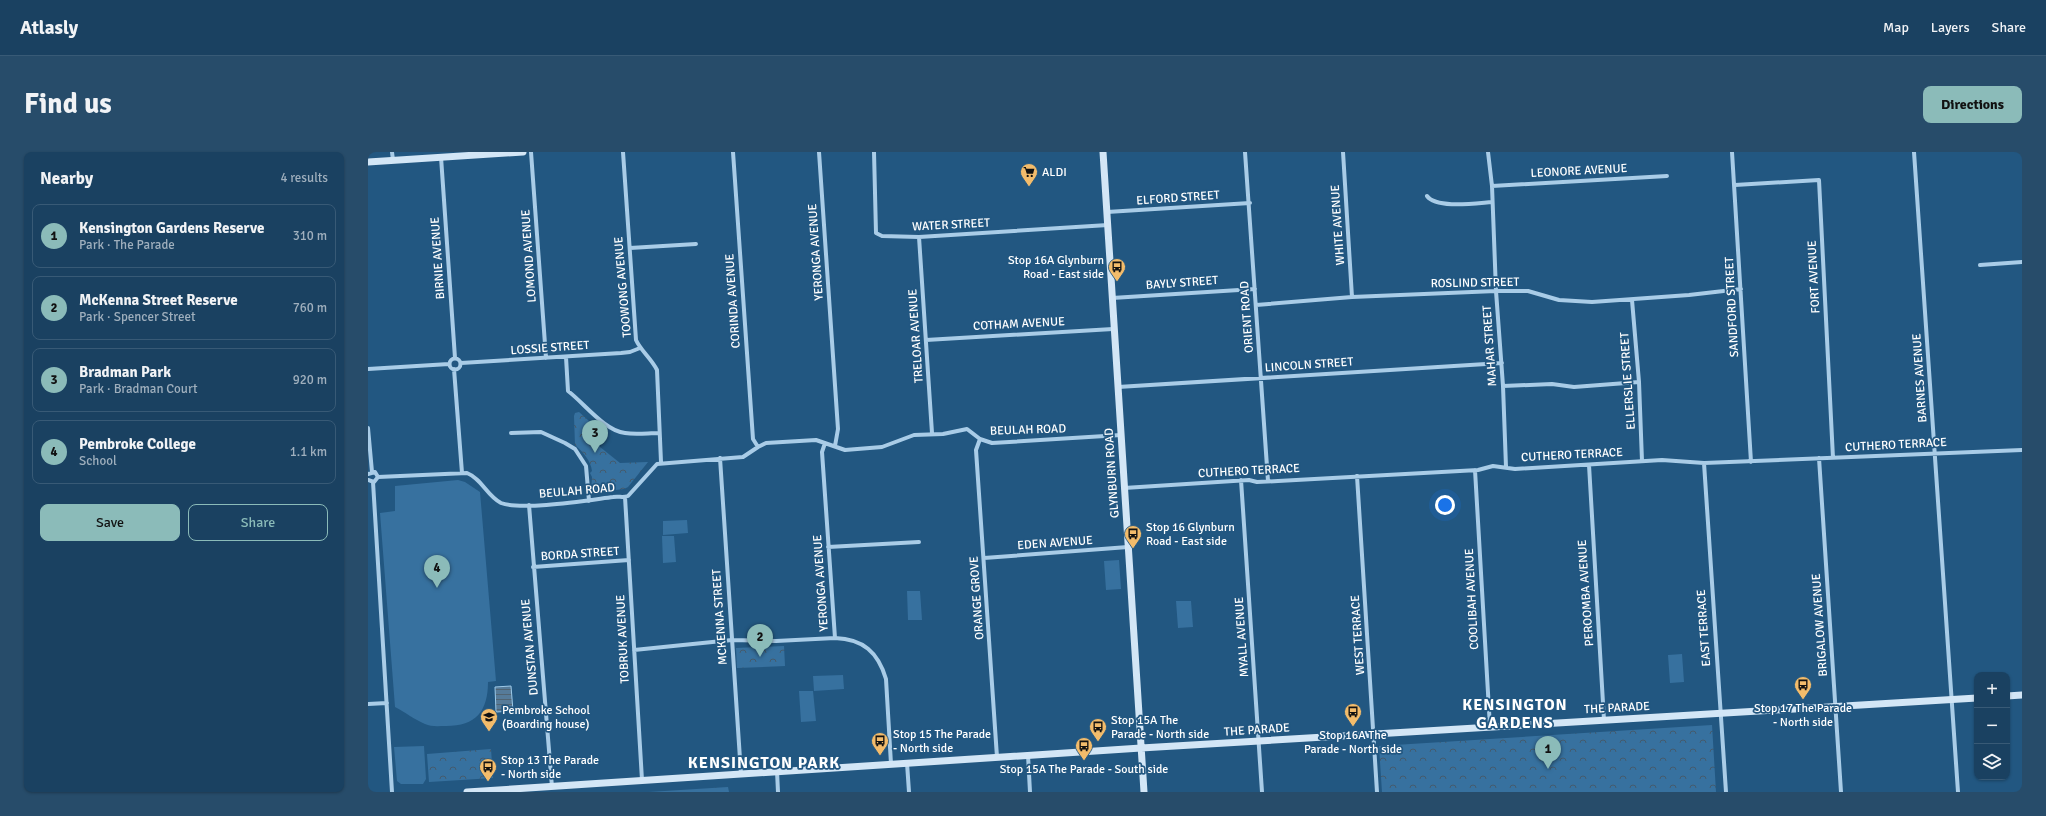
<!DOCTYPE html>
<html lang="en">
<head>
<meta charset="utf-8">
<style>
  :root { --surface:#1a4161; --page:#274c6a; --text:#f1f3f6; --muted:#9fafbd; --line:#385a76; --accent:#8bbbb9 }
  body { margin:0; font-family:Signika,sans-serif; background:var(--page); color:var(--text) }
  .controls { position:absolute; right:12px; bottom:12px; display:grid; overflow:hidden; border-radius:8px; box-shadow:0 1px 3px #0004 }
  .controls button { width:36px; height:36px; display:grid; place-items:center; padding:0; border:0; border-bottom:1px solid var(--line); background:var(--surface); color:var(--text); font:20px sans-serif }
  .you { position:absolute; left:1077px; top:353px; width:14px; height:14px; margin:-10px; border:3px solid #fff; border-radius:50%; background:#1a73e8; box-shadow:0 0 0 6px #1a73e833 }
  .badge { display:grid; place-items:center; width:26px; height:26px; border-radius:50%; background:var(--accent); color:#111; font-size:13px; font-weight:700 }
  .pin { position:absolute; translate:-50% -33px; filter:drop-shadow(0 1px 2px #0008) }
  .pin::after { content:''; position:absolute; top:21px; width:14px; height:12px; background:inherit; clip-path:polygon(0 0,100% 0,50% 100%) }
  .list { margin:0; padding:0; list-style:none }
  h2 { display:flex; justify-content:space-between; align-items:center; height:52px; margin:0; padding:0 16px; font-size:17px }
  h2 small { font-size:13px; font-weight:400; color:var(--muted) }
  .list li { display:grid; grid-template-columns:26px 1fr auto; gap:12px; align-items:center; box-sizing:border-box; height:64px; margin:0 8px 8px; padding:0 8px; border:1px solid var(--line); border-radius:8px }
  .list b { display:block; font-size:15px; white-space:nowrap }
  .list p { margin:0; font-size:13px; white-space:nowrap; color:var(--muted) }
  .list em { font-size:13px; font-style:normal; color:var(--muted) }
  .actions { display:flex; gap:8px; padding:12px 16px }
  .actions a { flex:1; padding:9px 0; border:1px solid var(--accent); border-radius:8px; text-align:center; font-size:14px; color:var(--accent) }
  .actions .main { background:var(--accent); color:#111 }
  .icon { flex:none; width:22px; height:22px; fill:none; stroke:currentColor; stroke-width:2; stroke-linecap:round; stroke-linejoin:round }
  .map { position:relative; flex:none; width:1654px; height:640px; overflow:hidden; border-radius:8px }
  header { display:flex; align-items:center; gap:24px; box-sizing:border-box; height:56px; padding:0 20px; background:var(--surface); border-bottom:1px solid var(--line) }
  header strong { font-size:19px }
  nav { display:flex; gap:22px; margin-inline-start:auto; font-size:14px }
  .intro { display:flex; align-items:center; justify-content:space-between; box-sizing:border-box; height:96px; padding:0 24px }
  h1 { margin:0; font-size:28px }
  .button { padding:10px 18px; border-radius:8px; background:var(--accent); color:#111; font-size:14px; font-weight:700 }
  main { display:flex; gap:24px; padding:0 24px }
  aside { flex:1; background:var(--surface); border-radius:8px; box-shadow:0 1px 3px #0004 }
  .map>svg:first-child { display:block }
  .green { fill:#37719f }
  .park { fill:url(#park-crowns) }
  .water { fill:url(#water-rules); stroke:#9dc9e8 }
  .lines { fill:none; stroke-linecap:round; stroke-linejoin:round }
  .minor { stroke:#a9cce7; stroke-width:4 }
  .secondary { stroke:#d3e6f6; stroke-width:7 }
  .labels { text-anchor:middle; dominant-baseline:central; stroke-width:3.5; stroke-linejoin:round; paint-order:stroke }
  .street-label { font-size:12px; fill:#fff; stroke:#225781 }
  .poi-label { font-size:12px; fill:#fff; stroke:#225781; text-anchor:start }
  .district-label { font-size:16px; font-weight:bold; letter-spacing:1px; fill:#fff; stroke:#225781 }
</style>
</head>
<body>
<header>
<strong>Atlasly</strong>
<nav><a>Map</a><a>Layers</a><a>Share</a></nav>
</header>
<div class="intro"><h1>Find us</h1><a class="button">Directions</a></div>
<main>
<aside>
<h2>Nearby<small>4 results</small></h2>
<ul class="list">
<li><span class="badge">1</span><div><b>Kensington Gardens Reserve</b><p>Park · The Parade</p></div><em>310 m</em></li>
<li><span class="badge">2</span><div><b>McKenna Street Reserve</b><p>Park · Spencer Street</p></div><em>760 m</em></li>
<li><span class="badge">3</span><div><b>Bradman Park</b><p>Park · Bradman Court</p></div><em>920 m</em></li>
<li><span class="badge">4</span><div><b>Pembroke College</b><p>School</p></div><em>1.1 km</em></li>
</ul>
<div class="actions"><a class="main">Save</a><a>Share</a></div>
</aside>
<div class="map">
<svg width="1654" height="640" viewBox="0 0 1654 640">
  <defs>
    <pattern id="park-crowns" width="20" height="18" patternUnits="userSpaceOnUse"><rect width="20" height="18" fill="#37719f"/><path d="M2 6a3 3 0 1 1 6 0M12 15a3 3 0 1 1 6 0" fill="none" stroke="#445b6d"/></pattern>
    <pattern id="water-rules" width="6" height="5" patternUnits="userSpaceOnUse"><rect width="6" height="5" fill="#567b99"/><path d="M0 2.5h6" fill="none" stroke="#516472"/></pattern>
  </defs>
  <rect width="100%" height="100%" fill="#225781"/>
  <path class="green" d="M90 328 97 330 112 340 128 529 120 530C120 559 108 574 78 574 71 574 63 575 57 572 47 568 37 560 27 555L12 361 27 359V334Z
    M319 368 320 381 295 383V369Z
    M294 384H306L308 410 295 411Z
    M751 408 753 437 738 438 736 409Z
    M539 439H552L554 468H540Z
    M808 449H823L825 475 810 476Z
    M1314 502 1316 530 1302 531 1300 503Z
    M475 523 476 537 446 539 445 524Z
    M431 539H445L448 569 433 570Z
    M56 594 58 627 55 632H33L29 629 26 595Z"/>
  <path class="park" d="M211 260 231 278 232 295 252 311 280 310 260 335 256 337 223 341 224 325 222 321 224 319C223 309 215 300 207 293L206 264 207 261Z
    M416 494 417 514 369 516 368 496Z
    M1344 573 1348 640H1014L1011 594Z
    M123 597 125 626 61 630 59 602Z
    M360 635 361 640H281Z"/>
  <path class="water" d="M143 534 145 559 128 560 127 535Z"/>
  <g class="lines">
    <path class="minor" d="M24 0 25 8
      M163 0 178 206
      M255 0 268 188C273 199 283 206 289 218L293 310
      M365 0 385 287 390 295
      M451 0 470 277 467 294
      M506 0 508 81 514 84 551 85 740 73
      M877 0 900 329
      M975 0 984 145
      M1120 0 1124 34 1128 139 1135 234 1138 315
      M1364 0 1383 310
      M1546 0 1590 640
      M73 5 87 206
      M1367 33 1451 28 1465 306
      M1124 34 1299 24
      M1059 44C1068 57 1109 51 1124 50
      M739 60 882 51
      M551 85 564 281
      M262 96 328 92
      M1612 113 1654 110
      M744 146 887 137
      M1264 148 1271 230 1274 309
      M888 153 984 145 1128 139H1160L1191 148 1224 150 1321 143 1373 137
      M558 188 745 177
      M198 205 200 239C216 251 237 279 257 281 268 283 280 281 291 281
      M81.5 212a5.5 5.5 0 1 1 11 0a5.5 5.5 0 1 1-11 0Z
      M93 211 253 201 262 200 272 196
      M0 217 81 212
      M86 217 94 321
      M1135 234 1184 232 1206 235 1271 230
      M750 235 1134 211
      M0 276 4 320
      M143 281 173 280 197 291 207 297 218 314 221 349
      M612 287 608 298 629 605
      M457 291 454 300 467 486C495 487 510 500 518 527L523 612
      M352 306 373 622
      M1451 306 1473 640
      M1336 311 1358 640
      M1221 313 1236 568
      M1107 318 1122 575
      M0 322 7 320 10 325 6 330 0 328
      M989 324 1009 640
      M10 325 99 321C114 327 119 344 133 351 154 359 221 348 245 345 251 344 255 346 260 344L289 312 375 305 390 295 398 291 448 288 477 298 514 295 546 283 575 282 599 277 612 287 624 291 753 283
      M873 328 894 640
      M5 330 24 640
      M756 336 881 328 889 330 910 329 1110 318 1125 314 1147 317 1294 308 1336 311 1654 298
      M257 345 274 628
      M161 353 184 635
      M460 395 551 390
      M616 406 760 395
      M165 415 261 408
      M266 498 364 488 408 489 467 486
      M0 552 19 551
      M660 603 662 640
      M539 611 541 640
      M409 619 410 640"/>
    <path class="secondary" d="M735 0 776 640
      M0 10 155 0
      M1639 544 1654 543
      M99 640 773 596 1609 546"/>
  </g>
  <defs>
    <symbol id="supermarket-pin" viewBox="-11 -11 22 30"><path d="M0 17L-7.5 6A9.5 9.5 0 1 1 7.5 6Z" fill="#f3bc6b" stroke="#225781"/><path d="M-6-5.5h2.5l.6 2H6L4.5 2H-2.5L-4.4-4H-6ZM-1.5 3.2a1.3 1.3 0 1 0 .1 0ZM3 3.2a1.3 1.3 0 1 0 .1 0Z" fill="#111"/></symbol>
    <symbol id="bus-pin" viewBox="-11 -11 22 30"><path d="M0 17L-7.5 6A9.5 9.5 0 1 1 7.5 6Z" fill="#f3bc6b" stroke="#225781"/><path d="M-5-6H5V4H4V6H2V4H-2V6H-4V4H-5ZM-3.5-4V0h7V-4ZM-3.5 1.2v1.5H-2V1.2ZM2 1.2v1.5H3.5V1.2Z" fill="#111"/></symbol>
    <symbol id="school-pin" viewBox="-11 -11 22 30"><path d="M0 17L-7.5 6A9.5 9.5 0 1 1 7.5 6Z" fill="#f3bc6b" stroke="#225781"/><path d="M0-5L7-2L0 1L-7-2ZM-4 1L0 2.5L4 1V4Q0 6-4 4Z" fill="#111"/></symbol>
  </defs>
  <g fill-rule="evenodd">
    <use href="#supermarket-pin" x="651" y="10" width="20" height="27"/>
    <use href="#bus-pin" x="739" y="105" width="20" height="27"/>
    <use href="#bus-pin" x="755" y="372" width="20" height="27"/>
    <use href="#bus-pin" x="1425" y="523" width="20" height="27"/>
    <use href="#bus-pin" x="975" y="550" width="20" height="27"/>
    <use href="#school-pin" x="111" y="555" width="20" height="27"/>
    <use href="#bus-pin" x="720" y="565" width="20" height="27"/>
    <use href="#bus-pin" x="502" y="579" width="20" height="27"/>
    <use href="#bus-pin" x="706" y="584" width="20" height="27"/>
    <use href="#bus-pin" x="110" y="605" width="20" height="27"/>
  </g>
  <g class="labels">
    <g class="street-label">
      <text transform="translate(1211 19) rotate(-3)">LEONORE AVENUE</text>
      <text transform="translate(810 46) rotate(-4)">ELFORD STREET</text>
      <text transform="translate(583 73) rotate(-3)">WATER STREET</text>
      <text transform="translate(970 73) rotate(-94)">WHITE AVENUE</text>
      <text transform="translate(448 100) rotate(-94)">YERONGA AVENUE</text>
      <text transform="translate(161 104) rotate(-94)">LOMOND AVENUE</text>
      <text transform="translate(70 106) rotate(-94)">BIRNIE AVENUE</text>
      <text transform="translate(1446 125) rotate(-93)">FORT AVENUE</text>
      <text transform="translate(814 131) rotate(-4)">BAYLY STREET</text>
      <text transform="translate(1107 131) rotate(-1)">ROSLIND STREET</text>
      <text transform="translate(255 135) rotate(-95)">TOOWONG AVENUE</text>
      <text transform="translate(365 149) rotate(-94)">CORINDA AVENUE</text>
      <text transform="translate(1364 155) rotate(-93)">SANDFORD STREET</text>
      <text transform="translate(879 165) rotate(-94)">ORIENT ROAD</text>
      <text transform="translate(651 172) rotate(-3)">COTHAM AVENUE</text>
      <text transform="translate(548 184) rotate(-94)">TRELOAR AVENUE</text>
      <text transform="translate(1122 194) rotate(-94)">MAHAR STREET</text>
      <text transform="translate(182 196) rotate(-4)">LOSSIE STREET</text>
      <text transform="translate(941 213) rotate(-4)">LINCOLN STREET</text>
      <text transform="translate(1552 226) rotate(-94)">BARNES AVENUE</text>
      <text transform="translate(1260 229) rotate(-94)">ELLERSLIE STREET</text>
      <text transform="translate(660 278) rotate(-2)">BEULAH ROAD</text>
      <text transform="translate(1528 293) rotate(-3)">CUTHERO TERRACE</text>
      <text transform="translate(1204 303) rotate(-3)">CUTHERO TERRACE</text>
      <text transform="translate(881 319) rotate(-3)">CUTHERO TERRACE</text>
      <text transform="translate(744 321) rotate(-94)">GLYNBURN ROAD</text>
      <text transform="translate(209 339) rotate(-5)">BEULAH ROAD</text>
      <text transform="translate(687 391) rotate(-4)">EDEN AVENUE</text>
      <text transform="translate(212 402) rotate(-4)">BORDA STREET</text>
      <text transform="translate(453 431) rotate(-94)">YERONGA AVENUE</text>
      <text transform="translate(1218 441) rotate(-94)">PEROOMBA AVENUE</text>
      <text transform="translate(609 446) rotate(-94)">ORANGE GROVE</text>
      <text transform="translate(1104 447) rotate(-93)">COOLIBAH AVENUE</text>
      <text transform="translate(352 465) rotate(-94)">MCKENNA STREET</text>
      <text transform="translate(1452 473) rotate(-94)">BRIGALOW AVENUE</text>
      <text transform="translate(1336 476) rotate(-94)">EAST TERRACE</text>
      <text transform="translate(990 483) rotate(-94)">WEST TERRACE</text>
      <text transform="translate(874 485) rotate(-94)">MYALL AVENUE</text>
      <text transform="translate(255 487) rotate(-93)">TOBRUK AVENUE</text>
      <text transform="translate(162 495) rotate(-95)">DUNSTAN AVENUE</text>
      <text transform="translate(1249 556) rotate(-3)">THE PARADE</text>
      <text transform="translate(889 578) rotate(-4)">THE PARADE</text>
    </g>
    <g class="poi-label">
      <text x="674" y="20">ALDI</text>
      <text x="736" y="108" text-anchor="end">Stop 16A Glynburn<tspan x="736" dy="14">Road - East side</tspan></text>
      <text x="778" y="375">Stop 16 Glynburn<tspan x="778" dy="14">Road - East side</tspan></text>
      <text x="1435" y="556" text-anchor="middle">Stop 17 The Parade<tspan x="1435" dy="14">- North side</tspan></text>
      <text x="134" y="558">Pembroke School<tspan x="134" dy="14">(Boarding house)</tspan></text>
      <text x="743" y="568">Stop 15A The<tspan x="743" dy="14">Parade - North side</tspan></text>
      <text x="525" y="582">Stop 15 The Parade<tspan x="525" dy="14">- North side</tspan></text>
      <text x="985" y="583" text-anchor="middle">Stop 16A The<tspan x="985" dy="14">Parade - North side</tspan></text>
      <text x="133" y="608">Stop 13 The Parade<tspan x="133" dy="14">- North side</tspan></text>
      <text x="716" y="617" text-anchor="middle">Stop 15A The Parade - South side</text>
    </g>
    <g class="district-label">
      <text x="1147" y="553">KENSINGTON<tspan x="1147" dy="18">GARDENS</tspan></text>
      <text x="396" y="611">KENSINGTON PARK</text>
    </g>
  </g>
</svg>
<div class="controls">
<button>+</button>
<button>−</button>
<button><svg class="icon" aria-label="layers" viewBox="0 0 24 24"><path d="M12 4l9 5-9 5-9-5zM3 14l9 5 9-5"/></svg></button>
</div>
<div class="you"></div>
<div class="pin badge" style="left:1180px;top:617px">1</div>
<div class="pin badge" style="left:392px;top:505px">2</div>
<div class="pin badge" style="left:227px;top:301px">3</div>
<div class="pin badge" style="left:69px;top:436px">4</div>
</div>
</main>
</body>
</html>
